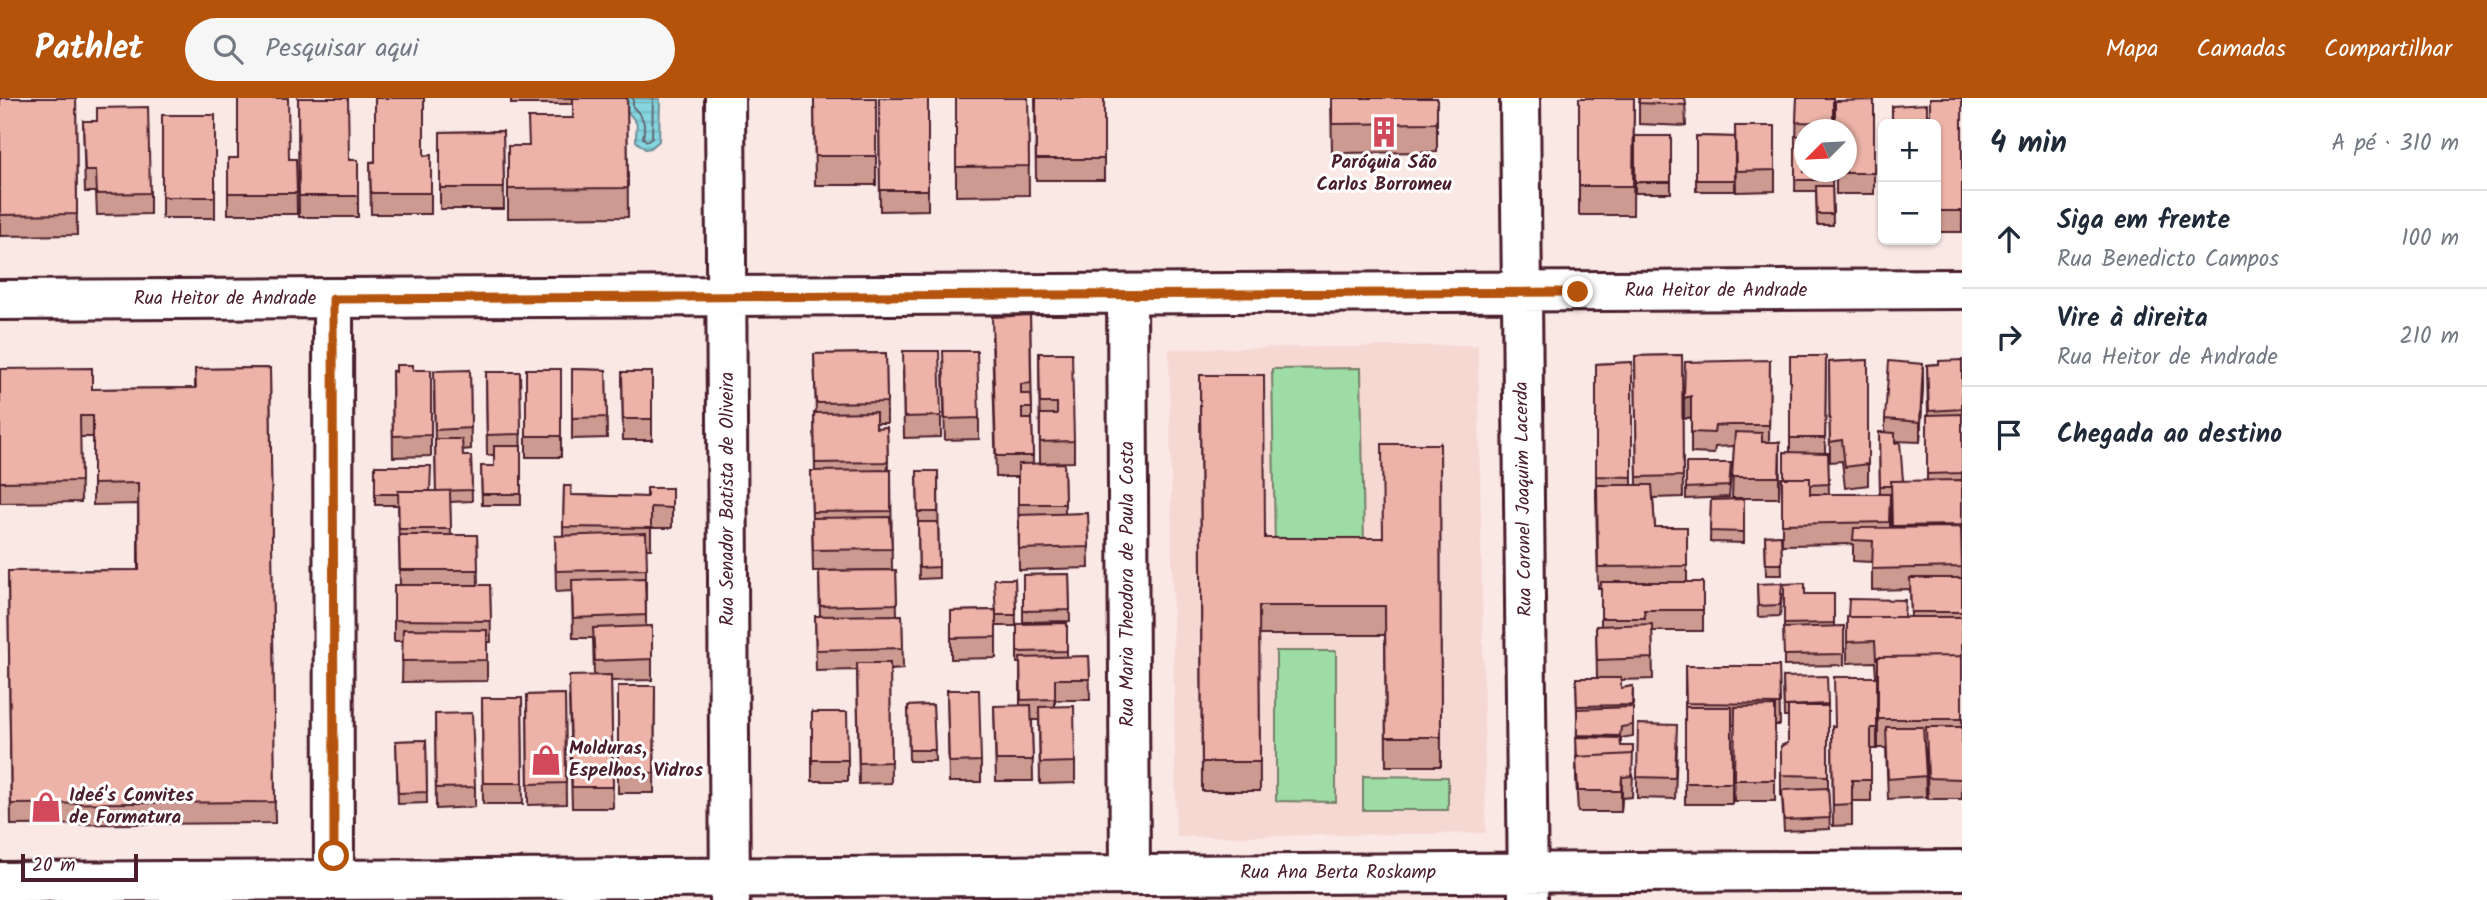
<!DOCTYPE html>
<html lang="pt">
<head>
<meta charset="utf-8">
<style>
  :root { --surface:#fff; --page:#f6f6f7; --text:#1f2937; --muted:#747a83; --line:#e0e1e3; --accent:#b45309 }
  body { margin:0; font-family:Kalam,sans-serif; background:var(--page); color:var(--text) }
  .controls { position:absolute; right:21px; top:21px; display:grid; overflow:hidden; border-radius:10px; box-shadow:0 2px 5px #0004 }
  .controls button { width:63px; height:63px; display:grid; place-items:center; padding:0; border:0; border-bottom:2px solid var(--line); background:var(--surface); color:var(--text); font:35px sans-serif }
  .compass { position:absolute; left:1794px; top:21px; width:63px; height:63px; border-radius:50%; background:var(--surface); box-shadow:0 2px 5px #0004; rotate:246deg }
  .scale { position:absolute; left:21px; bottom:18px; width:117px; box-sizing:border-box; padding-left:7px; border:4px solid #4a1f2b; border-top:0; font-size:19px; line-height:24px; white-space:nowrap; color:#4a1f2b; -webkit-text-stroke:5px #fff; paint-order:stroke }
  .stop { position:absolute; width:21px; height:21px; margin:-16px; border:5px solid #b45309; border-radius:50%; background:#fff }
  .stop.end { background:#b45309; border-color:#fff; box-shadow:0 2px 7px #0008 }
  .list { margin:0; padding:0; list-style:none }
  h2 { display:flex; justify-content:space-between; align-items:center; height:91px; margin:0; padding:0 28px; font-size:30px }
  h2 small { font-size:23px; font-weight:400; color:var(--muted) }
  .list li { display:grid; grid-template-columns:46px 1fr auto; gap:21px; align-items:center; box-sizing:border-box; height:98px; padding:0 28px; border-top:2px solid var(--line) }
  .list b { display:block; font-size:26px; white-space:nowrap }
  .list p { margin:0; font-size:23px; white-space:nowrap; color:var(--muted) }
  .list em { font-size:23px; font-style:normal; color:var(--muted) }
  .icon { flex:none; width:38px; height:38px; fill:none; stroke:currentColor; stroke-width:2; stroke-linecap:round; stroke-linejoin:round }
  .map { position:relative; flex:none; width:1962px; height:802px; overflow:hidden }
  header { display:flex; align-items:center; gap:42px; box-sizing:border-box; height:98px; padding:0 35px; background:var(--accent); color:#fff }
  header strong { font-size:33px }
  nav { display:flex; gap:38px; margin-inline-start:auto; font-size:24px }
  .search { width:490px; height:63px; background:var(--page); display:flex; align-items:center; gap:18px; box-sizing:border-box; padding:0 24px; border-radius:38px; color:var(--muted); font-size:26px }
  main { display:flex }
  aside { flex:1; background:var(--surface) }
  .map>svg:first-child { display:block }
  .built { fill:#f6d8d3 }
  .grass { fill:#9ddca5; stroke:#747e68; stroke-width:2 }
  .water { fill:url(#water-rules); stroke:#6d8d98; stroke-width:2 }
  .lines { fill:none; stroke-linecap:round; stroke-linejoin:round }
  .shore { stroke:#626873; stroke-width:2 }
  .minor-casing { stroke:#4a1f2b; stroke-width:44 }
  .minor { stroke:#fff; stroke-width:38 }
  .wall { fill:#cc9a90; stroke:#4a1f2b; stroke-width:2; fill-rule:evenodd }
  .shaded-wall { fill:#a67d76; stroke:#4a1f2b; stroke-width:2 }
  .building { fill:#edb3a8; stroke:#4a1f2b; stroke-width:2 }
  .route { stroke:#b45309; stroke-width:9 }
  .labels { text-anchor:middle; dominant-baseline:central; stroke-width:6; stroke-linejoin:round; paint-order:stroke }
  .poi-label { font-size:19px; font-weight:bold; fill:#4a1f2b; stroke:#fff; text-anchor:start }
  .street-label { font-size:19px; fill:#4a1f2b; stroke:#fff }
</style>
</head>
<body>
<header>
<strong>Pathlet</strong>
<div class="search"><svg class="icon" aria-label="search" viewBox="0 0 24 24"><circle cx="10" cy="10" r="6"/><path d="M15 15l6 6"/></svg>Pesquisar aqui</div>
<nav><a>Mapa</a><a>Camadas</a><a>Compartilhar</a></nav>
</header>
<main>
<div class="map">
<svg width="1962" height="802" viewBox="0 0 1962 802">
  <defs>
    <pattern id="water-rules" width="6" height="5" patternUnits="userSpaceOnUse" patternTransform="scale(1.75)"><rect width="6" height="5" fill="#85d6e0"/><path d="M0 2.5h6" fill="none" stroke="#74b7c0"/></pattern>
  </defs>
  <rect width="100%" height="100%" fill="#fae8e5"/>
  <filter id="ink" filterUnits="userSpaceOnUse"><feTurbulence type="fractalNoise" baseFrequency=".0143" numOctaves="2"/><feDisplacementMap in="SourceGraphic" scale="14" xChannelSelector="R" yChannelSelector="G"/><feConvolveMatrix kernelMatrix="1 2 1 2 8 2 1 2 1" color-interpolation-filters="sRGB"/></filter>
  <g filter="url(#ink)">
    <path class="built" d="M1478 247 1486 735 1176 739 1169 251Z"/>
    <path class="grass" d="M1361 270 1364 449 1275 450 1272 271Z
      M1276 553H1336V704L1276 703Z
      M1363 678 1448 679V712H1363Z"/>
    <path class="water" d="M627 0 660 1 659 43 651 50 645 51 636 43C636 19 641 32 626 11Z"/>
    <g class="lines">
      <path class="shore" d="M633 0V9C644 20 646 25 643 40L647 43 652 40 653 0"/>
      <defs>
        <path id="minor" d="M725 0 730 802
          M1520 0 1528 802
          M1127 196 1130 777
          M333 201 334 782
          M0 202 1962 191
          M0 784 1962 772"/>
      </defs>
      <use href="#minor" class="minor-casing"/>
      <use href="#minor" class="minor"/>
    </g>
    <path class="wall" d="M0 0H76L77 137 0 138Z
      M298 0 349 62H358V119H299Z
      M511 0H627L628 119 508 120V48H528L573 20V6H511Z
      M814 0H876V87H815Z
      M879 0H928V112L880 113Z
      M956 0H1028L1029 97 956 98Z
      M1035 0H1104V82H1036Z
      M1331 0H1437V54L1332 55Z
      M1579 0H1634L1633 117H1579Z
      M1639 0H1685L1686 28 1639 26Z
      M1797 0H1833V32H1804V74H1832L1833 127H1817L1816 93H1795Z
      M1962 0V134H1936V26Z
      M1874 2V96H1836V74Z
      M162 17H215V120H162Z
      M83 23 150 95V116L97 117 96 94H85Z
      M1735 28H1775V93L1736 94Z
      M503 33 504 111H440V34Z
      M1635 38H1671V95H1635Z
      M1696 38 1735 39V93H1696Z
      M431 57V116H371L370 64Z
      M228 60 296 61 297 116H228Z
      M1030 217 1033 366 1064 365 1065 416 1088 415 1089 470 1019 472 1018 379H996L992 239Z
      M886 255 887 325H876V330L887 329 888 372H891L892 472 813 473 811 373H815L814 315H816L814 256Z
      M1039 255 1074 343V364L1040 365Z
      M1682 257 1683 399 1653 400 1655 429H1687V484H1703V533H1652L1653 581 1621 582V590L1633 588V638L1621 640V648L1633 677 1632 699 1622 700 1621 714H1578L1576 680 1577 619 1576 580H1597L1596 528H1601V490H1598L1596 399V266L1632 264V387H1637L1635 258Z
      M1790 258H1826L1825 355H1828L1829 396H1880L1879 334H1885V321L1923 287 1920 344 1895 343 1903 383H1927V317H1928L1927 267 1939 266 1962 262V701H1928L1926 650H1925L1926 699 1888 701 1886 650H1878V582H1877V651H1871V703H1852V727L1833 728 1832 628H1835L1876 579 1875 564 1847 565V519H1911L1910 491 1872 492V464L1853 463V446L1782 447V380H1784L1790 355ZM1890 399 1891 430H1890Z
      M1770 262 1769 344 1780 365 1779 400H1732L1734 348 1715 349 1714 356 1691 355V319L1684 321Z
      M1868 262V387L1845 390 1842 363 1830 364 1829 264Z
      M270 270 275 725 11 727 8 473 138 472V406L93 407V339H80L81 404 0 405V271L92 291 195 290V271Z
      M526 271H561V359H526Z
      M572 271 606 272 607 340 572 341Z
      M413 272H431V358L393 359 392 273Z
      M470 272 471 351 462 352 463 358H471L472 403 450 404 451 437H477L478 487H490L491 544H487V583L402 584 403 543H394V487H400L398 407H375V368L430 393H436L434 294Z
      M486 274H520L521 407H482L481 368H494V357H487Z
      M622 274H652V342H623Z
      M903 274 941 318V339L904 340Z
      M943 274 979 320V341L945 342Z
      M1200 277 1265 440H1382L1440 346 1441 668H1386L1385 537H1259L1260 693H1202Z
      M1686 365 1731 376 1729 399 1686 401Z
      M917 373H938L939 480 919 481Z
      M564 388 571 397 647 399 672 390V430H651V451H646V529L652 528V582L611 583 613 710H572L569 599 594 577 593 540H573L572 493 556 494 555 438H563Z
      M1744 401V445L1710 444 1711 402Z
      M1781 437 1782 477H1766L1765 438Z
      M896 472 897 517H902L903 571 890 572 891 685 859 686 857 572 816 573 815 518H820L819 473Z
      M1069 476 1070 523 1023 524V477Z
      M1015 481 1016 528H996V560L951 561V513L995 512Z
      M1757 486 1782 496 1780 518 1758 519Z
      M1784 486 1805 496H1834V529L1844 528V567L1784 568Z
      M1067 525V559L1089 558 1090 602H1055V608L1075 664V685L1040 686 1039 622H1032L1033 683H996L994 608H1020V565H1017V526Z
      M1685 568H1779L1780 627H1775V703H1734L1735 627H1732V706H1685Z
      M1783 579 1828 606V690L1830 731 1784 733 1782 698H1781V648L1788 645V619H1784Z
      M618 588H655L654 695H618Z
      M947 592 981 663V684H949Z
      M565 596 566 706 528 707 527 597Z
      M482 600H522L523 706H483Z
      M933 607 935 663H909L908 608Z
      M812 614 848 662V683H812Z
      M435 616 475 689V709L436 711Z
      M426 642 427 705 398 706 396 643Z
      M1677 648 1675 701 1637 700V679Z"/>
    <path class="shaded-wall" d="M1923 266V287L1920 344V324Z
      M1691 298V319L1684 321V300Z
      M1780 344V365L1779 400V379Z
      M1622 679V700L1621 714V693Z"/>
    <path class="building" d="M0 0H76L77 116 0 117Z
      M238 0H288L289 61H296L297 95H228V60H238Z
      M298 0H348L349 62H358V98H299Z
      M375 0H424V58L431 57V95H371L370 64H375Z
      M573 0H627L628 90 508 91V48H529L528 20H573Z
      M814 0H876V58H815Z
      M879 0H928V92H880Z
      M956 0H1028L1029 68 956 69Z
      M1036 0H1104V61H1036Z
      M1332 0H1437V25L1332 26Z
      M1579 0H1634L1633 88H1579Z
      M1639 0H1685L1686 7 1639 5Z
      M1797 0H1833V25L1796 24Z
      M1930 0H1962V113H1936V26H1930Z
      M1874 2V75H1836V74H1846V32H1835V3Z
      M1927 6V26H1892V8Z
      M148 9 150 95 97 96 96 73H85L83 23H97V10Z
      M162 17H215V99H162Z
      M1735 28H1775V72L1736 73Z
      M503 33 504 90H440V34Z
      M1635 38H1671V84H1635Z
      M1696 38 1735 39V82H1696Z
      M1795 38H1804V74H1832L1833 82H1795Z
      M1816 88H1832L1833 116H1817Z
      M1030 217 1031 285 1021 286V296H1031L1032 310H1022V321H1032L1033 358H996L992 219Z
      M903 253H939L941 318 904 319Z
      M943 253H977L979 320 945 321Z
      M886 255 887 304 816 305 814 256Z
      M1039 255H1072L1074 343 1040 344V316H1057V305H1040Z
      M1682 257 1683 378 1637 379 1635 258Z
      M1790 258H1826L1825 340H1790Z
      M1770 262 1769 327H1729L1715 328 1714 335 1691 334V298L1684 300 1685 264Z
      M1868 262V366L1845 369 1842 342 1830 344 1829 264Z
      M1962 262V311L1929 313 1927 267 1939 266V263Z
      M1889 263 1923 266 1920 324 1885 321Z
      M1632 264V379L1596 378V266Z
      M396 267H413V272H431V337L393 338 392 273 396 274Z
      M92 270V291L196 290 195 271 270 270 275 704 11 706 8 473 139 472 138 385 93 386V318H80L81 383 0 384V271Z
      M526 271H561V338H526Z
      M572 271 606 272 607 319 572 320Z
      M470 272 471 330 435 332 434 273Z
      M486 274H520L521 336 487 337Z
      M622 274H652V321H623Z
      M1200 277H1264L1265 440H1383L1382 346H1440L1441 639H1386L1385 508H1259L1260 664H1202Z
      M876 314V330L887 329 888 364 815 365 814 315Z
      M1962 316V375L1927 376V317Z
      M1735 334 1762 335V344H1780L1779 379H1732Z
      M1879 334 1895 335V345L1900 344 1903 383H1891V388H1880Z
      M435 341H462L463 358H471L472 392 436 393Z
      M494 348H521V396H482L481 368H494Z
      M1784 354 1828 355 1829 386 1810 387V380H1784Z
      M1064 365 1065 406H1018V366Z
      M1686 365H1731L1729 388 1686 390Z
      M375 368H431L430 393H398V396H375Z
      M891 372V413L812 414 811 373Z
      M917 373H938V414H918Z
      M1782 380H1810V396H1890L1889 424 1782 426Z
      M1962 382V427L1892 428 1891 383Z
      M1597 387H1652L1655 429H1687V468L1598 469Z
      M564 388H571V397L647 399V390H672V410L651 409V430L563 429Z
      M398 393H450L451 431H399Z
      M1744 401V434L1710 433 1711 402Z
      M1088 415 1089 449 1019 451V417Z
      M890 419 892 451 813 452 812 420Z
      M918 424H938L939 469 919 470Z
      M1961 429 1962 469 1872 471 1873 443 1853 442 1854 430Z
      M646 435 647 471 556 473 555 438Z
      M399 437H477L478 472H400Z
      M1781 437 1782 466H1766L1765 438Z
      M896 472 897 506 820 508 819 473Z
      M1069 476 1070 512 1023 513V477Z
      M645 480 646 517 573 520 572 482Z
      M1910 480H1962V514H1911Z
      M994 481H1015L1016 517H996Z
      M1601 484H1703V512H1644L1645 520H1601Z
      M1782 485 1780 507 1758 508 1757 486Z
      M1805 485V496H1834V525L1784 526V486Z
      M394 487H490L491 523 394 522Z
      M1849 501 1905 502 1904 519H1848Z
      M996 512V539L951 540V513Z
      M902 517 903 550 816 552 815 518Z
      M1847 519H1962V558L1878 559V561H1876L1875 543 1847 544Z
      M1067 525V553L1017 554V526Z
      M1652 526 1653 560 1597 562 1596 528Z
      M652 528V561L595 563 593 530Z
      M1844 528V556L1784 557 1783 530Z
      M403 531 487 532V562L402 563Z
      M1089 558 1090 581H1055V601L1021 602 1020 560Z
      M1962 558V621H1878V559Z
      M857 565H890L891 664 859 665Z
      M1685 568H1779L1780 606 1686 605Z
      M611 577 613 689H572L569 578Z
      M1827 578 1828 606 1784 608 1783 579Z
      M1834 579H1877V630H1871V682H1852V706L1833 707 1832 628H1835Z
      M1576 580H1621V590L1633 588 1632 607 1577 608Z
      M618 588H655L654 675 618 674Z
      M947 592H979L981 663 949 664Z
      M565 596 566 685 528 686 527 597Z
      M482 600H522L523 685H483Z
      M933 607 935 652H909L908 608Z
      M1031 607 1033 662H996L994 608Z
      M1074 608 1075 664 1040 665 1039 609Z
      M1775 608V682H1734L1735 609Z
      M1788 608H1828V678L1781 677V648L1788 645Z
      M1633 609V627L1621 629 1620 638 1577 637V611Z
      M1685 609H1732V685H1685Z
      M812 614H847L848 662H812Z
      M472 615 475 689 436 690 435 616Z
      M1638 626 1677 627 1675 680 1637 679Z
      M1886 629H1923L1926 678 1888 681Z
      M1926 629H1962V681L1928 680Z
      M1576 639 1620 640 1621 648H1633V656L1577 659Z
      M426 642 427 694 398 695 396 643Z
      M1633 656 1632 678 1622 679 1621 693H1578L1576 659Z
      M1828 690 1830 720 1784 722 1782 692Z"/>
  </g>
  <g class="lines" filter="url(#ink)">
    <path class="route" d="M334 758 333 201 1578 194"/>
  </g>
  <defs>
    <symbol id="building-bare" viewBox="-9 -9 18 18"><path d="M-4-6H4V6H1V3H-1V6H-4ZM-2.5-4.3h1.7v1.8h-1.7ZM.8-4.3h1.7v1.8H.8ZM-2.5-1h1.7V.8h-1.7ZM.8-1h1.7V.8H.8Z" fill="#d1495b" stroke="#fff" stroke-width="2.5" paint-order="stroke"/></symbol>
    <symbol id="shop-bare" viewBox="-9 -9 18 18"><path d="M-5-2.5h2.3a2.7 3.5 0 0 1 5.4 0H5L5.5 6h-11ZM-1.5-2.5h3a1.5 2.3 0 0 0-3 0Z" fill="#d1495b" stroke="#fff" stroke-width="2.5" paint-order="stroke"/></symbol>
  </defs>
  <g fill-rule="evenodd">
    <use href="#building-bare" x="1362" y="12" width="44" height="44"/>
    <use href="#shop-bare" x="524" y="640" width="44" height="44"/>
    <use href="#shop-bare" x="24" y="687" width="44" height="44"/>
  </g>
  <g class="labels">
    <g class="poi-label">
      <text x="1384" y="65" text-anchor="middle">Paróquia São<tspan x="1384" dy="22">Carlos Borromeu</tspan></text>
      <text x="569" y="651">Molduras,<tspan x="569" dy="22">Espelhos, Vidros</tspan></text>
      <text x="69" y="698">Ideé's Convites<tspan x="69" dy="22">de Formatura</tspan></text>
    </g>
    <g class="street-label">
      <text x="1716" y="193">Rua Heitor de Andrade</text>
      <text x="225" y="201">Rua Heitor de Andrade</text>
      <text transform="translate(728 401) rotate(-90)">Rua Senador Batista de Oliveira</text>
      <text transform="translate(1524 401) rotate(-91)">Rua Coronel Joaquim Lacerda</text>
      <text transform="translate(1128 486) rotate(-90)">Rua Maria Theodora de Paula Costa</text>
      <text x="1338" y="775">Rua Ana Berta Roskamp</text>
    </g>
  </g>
</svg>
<div class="controls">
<button>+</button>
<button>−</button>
</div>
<svg class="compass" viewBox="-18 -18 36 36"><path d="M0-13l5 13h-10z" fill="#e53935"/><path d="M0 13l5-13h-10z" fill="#747a83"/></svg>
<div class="scale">20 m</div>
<div class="stop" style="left:334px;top:758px"></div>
<div class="stop end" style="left:1578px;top:194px"></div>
</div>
<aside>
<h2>4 min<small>A pé · 310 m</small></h2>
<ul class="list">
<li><svg class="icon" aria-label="ahead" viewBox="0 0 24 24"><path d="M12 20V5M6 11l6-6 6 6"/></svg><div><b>Siga em frente</b><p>Rua Benedicto Campos</p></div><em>100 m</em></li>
<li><svg class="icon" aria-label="right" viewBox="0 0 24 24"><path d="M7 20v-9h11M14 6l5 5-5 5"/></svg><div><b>Vire à direita</b><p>Rua Heitor de Andrade</p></div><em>210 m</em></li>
<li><svg class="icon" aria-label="arrive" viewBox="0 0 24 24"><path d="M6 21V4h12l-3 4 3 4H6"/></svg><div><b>Chegada ao destino</b></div></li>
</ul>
</aside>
</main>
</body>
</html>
